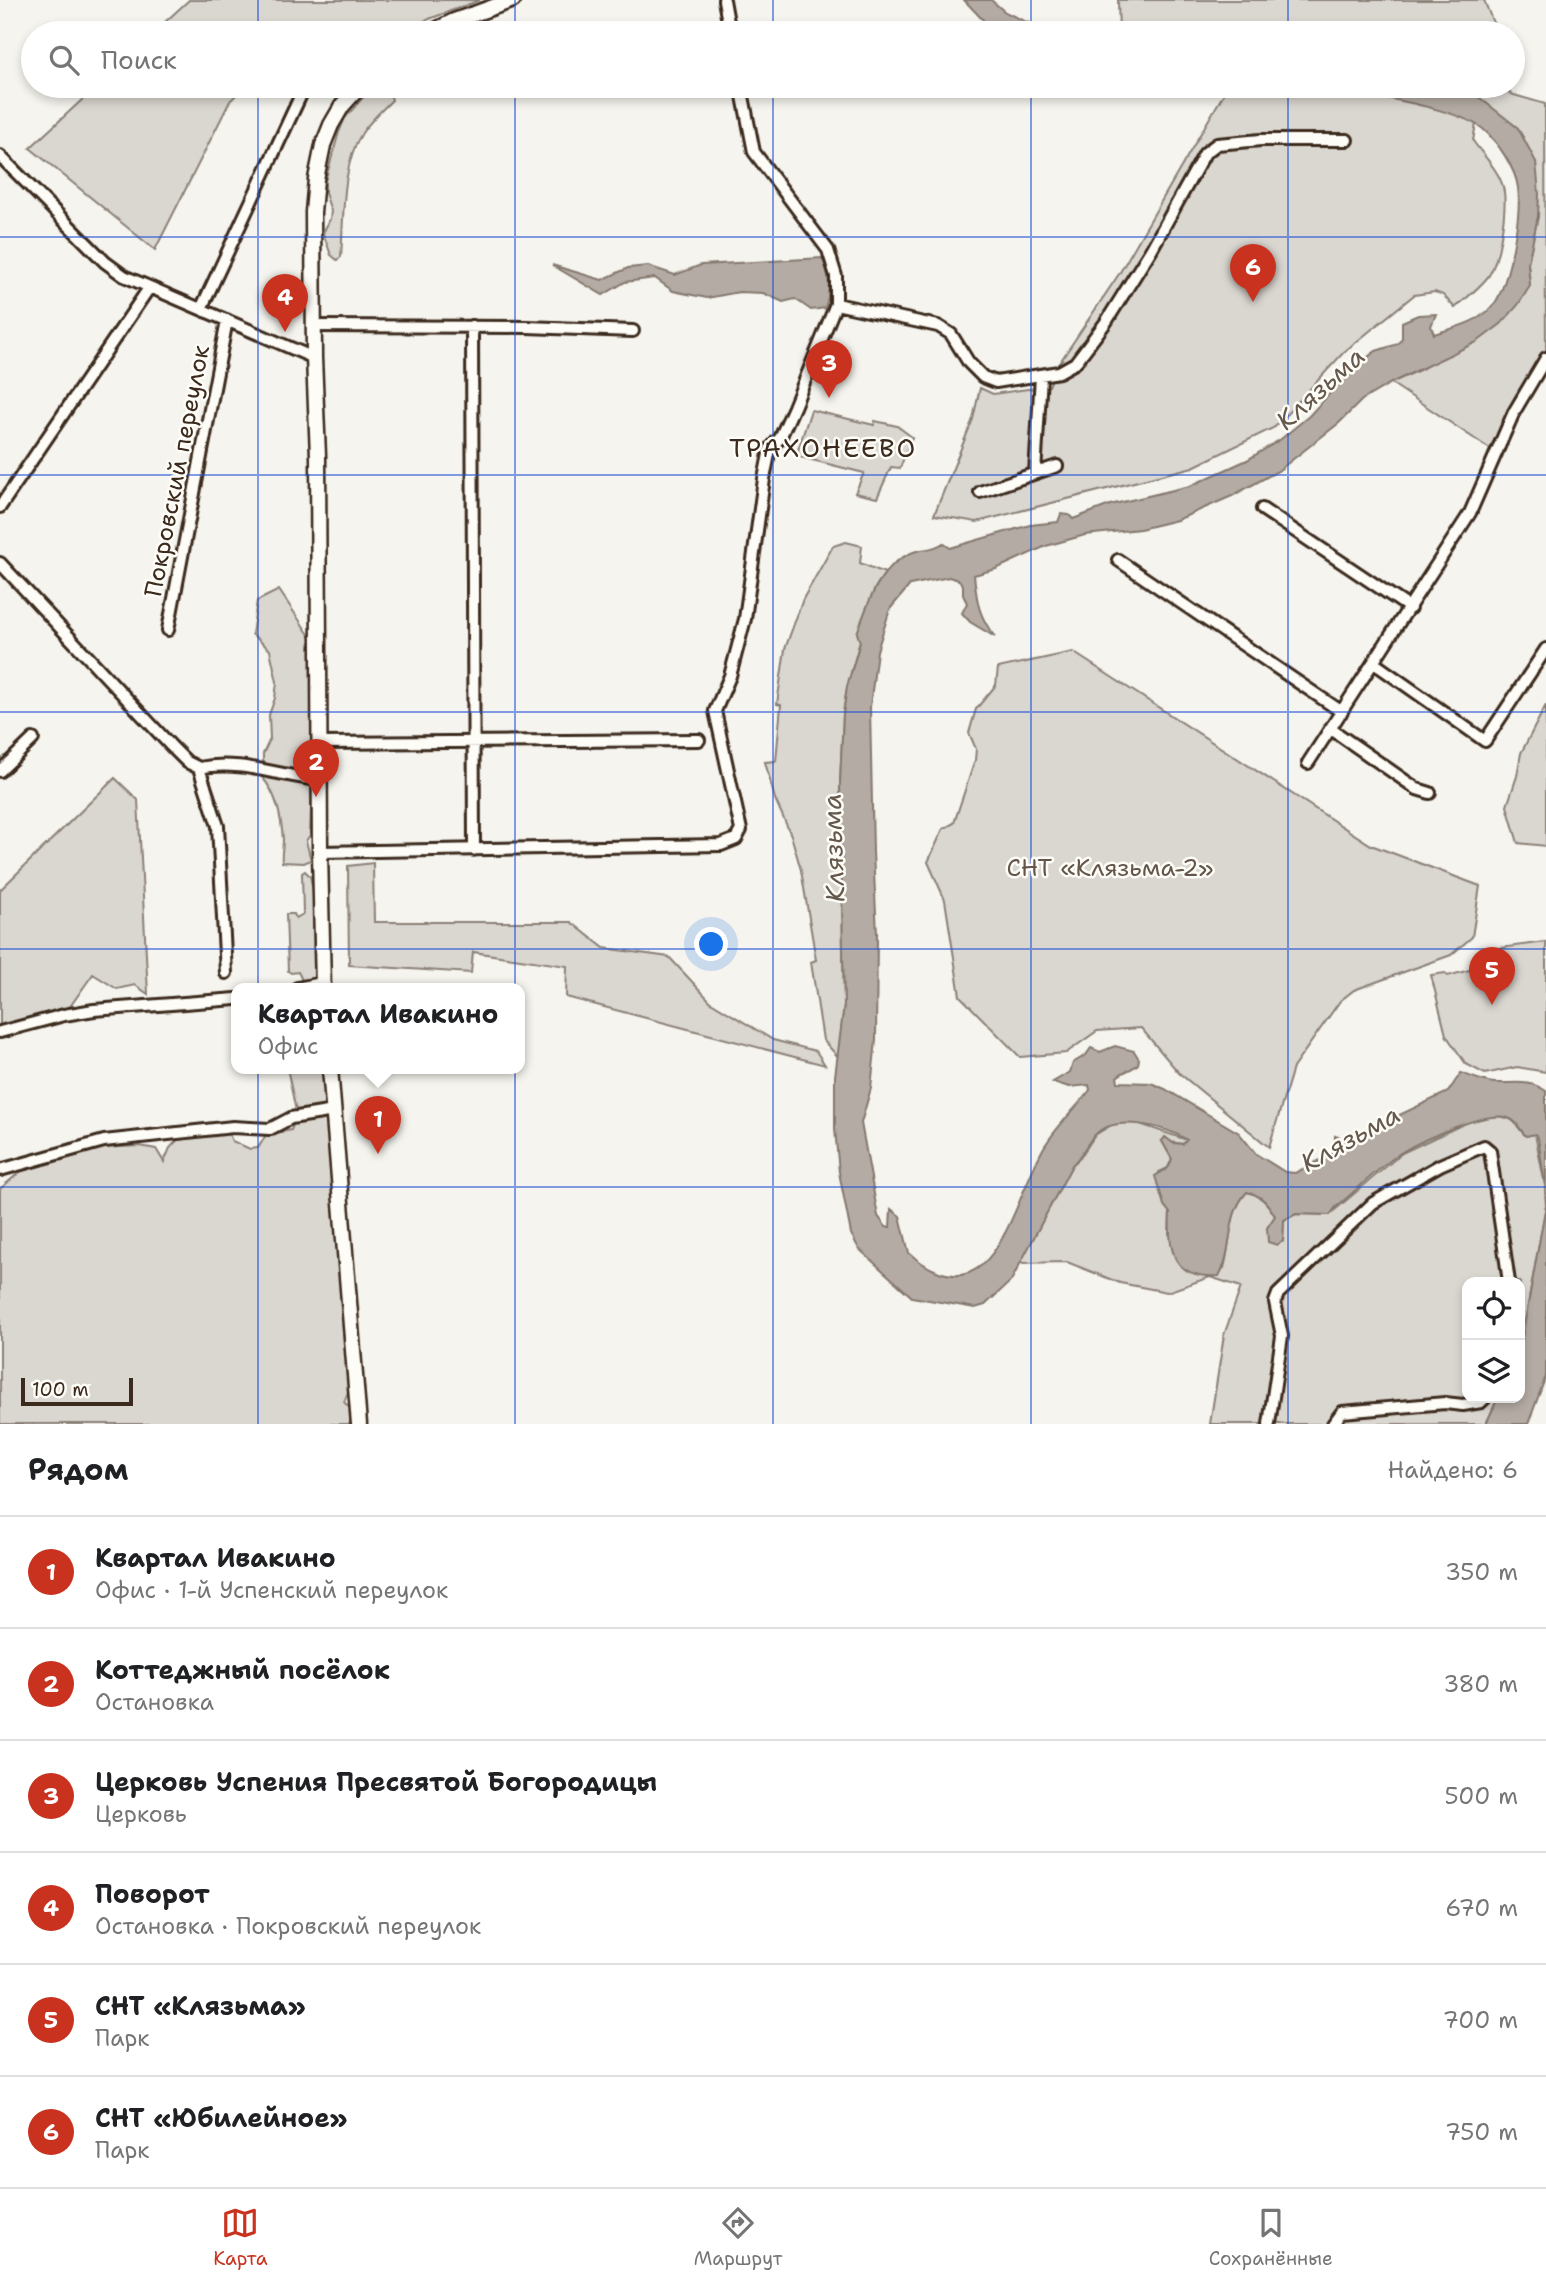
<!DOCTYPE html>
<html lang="ru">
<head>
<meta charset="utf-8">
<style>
  :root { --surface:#fff; --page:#f2f2f2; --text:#202124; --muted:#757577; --line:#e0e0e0; --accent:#c8321e }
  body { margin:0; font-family:"Shantell Sans",sans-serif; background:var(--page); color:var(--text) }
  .controls { position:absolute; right:21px; bottom:21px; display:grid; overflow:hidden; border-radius:14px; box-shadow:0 4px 10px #0003 }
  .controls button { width:63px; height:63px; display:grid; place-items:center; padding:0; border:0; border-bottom:2px solid var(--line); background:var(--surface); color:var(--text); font:35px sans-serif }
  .scale { position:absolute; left:21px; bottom:18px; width:112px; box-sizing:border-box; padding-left:7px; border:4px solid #3b2a1e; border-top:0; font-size:19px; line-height:24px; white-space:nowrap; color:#3b2a1e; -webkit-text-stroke:5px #fdfcf7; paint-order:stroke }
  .you { position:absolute; left:712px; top:945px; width:24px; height:24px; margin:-18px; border:5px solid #fff; border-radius:50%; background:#1a73e8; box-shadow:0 0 0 10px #1a73e833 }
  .badge { display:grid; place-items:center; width:46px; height:46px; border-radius:50%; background:var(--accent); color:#fff; font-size:23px; font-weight:700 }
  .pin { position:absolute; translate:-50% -58px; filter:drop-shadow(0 2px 4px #0008) }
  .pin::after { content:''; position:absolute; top:37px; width:24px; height:21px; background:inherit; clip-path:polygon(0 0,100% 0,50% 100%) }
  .popup { position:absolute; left:231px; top:983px; width:294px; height:91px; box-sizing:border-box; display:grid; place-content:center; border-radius:14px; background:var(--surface); filter:drop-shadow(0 2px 5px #0005); font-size:23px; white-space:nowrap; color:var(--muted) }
  .popup b { font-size:26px; color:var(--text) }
  .popup::after { content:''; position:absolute; left:50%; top:100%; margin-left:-14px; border:14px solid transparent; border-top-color:var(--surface) }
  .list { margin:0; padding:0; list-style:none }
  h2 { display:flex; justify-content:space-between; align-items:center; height:91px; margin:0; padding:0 28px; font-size:30px }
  h2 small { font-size:23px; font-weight:400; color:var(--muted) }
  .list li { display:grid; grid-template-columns:46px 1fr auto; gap:21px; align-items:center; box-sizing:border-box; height:112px; padding:0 28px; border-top:2px solid var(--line) }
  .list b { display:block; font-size:26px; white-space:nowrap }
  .list p { margin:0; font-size:23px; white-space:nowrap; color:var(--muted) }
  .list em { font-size:23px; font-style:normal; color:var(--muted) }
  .icon { flex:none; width:38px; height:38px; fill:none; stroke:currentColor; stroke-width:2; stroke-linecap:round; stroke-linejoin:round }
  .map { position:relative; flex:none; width:1546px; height:1424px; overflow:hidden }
  .search { position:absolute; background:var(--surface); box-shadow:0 4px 10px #0003; left:21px; right:21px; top:21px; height:77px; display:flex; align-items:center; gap:18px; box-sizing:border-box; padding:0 24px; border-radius:38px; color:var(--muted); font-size:26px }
  .sheet { height:763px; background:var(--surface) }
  nav { display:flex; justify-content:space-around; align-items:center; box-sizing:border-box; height:98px; border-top:2px solid var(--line); background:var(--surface); font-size:19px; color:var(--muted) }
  nav a { display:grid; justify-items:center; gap:4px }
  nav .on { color:var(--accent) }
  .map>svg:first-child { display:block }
  .green { fill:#dad6d0; stroke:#8a8077; stroke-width:2 }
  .water { fill:#b4aca4; stroke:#84786e; stroke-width:2 }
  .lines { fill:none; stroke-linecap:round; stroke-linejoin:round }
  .minor-casing { stroke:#3b2a1e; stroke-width:16 }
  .major-casing { stroke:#3b2a1e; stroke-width:19 }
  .minor { stroke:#fdfcf7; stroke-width:10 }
  .major { stroke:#fdfcf7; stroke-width:14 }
  .grid { fill:none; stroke:#1d4ed8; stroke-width:2; stroke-opacity:0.55 }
  .labels { text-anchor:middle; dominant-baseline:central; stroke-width:5; stroke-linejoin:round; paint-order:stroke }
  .street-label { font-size:24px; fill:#3b2a1e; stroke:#fdfcf7 }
  .park-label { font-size:24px; fill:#63554a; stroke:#fdfcf7 }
  .water-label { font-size:26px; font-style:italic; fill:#65584d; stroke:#fdfcf7 }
  .neighbourhood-label { font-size:26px; letter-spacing:2px; fill:#3b2a1e; stroke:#fdfcf7 }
</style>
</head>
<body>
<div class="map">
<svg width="1546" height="1424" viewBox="0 0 1546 1424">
  <rect width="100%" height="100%" fill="#f5f4ee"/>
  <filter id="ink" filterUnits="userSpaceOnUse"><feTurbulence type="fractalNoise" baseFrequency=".0143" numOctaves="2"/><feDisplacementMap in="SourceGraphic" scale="14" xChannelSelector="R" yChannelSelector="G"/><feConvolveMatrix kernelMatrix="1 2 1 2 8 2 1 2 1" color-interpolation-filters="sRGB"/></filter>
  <g filter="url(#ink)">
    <path class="green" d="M189 0H480L424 21 405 33H360L355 26 331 33H153Z
      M1118 0H1484L1497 33H1119Z
      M97 86H245L230 101 155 250 30 148Z
      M373 86H388L392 100C382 110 370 121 362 133 341 165 344 219 341 257L337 260 331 255 323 233 330 219 331 211 325 193V181L339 132 345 118Z
      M1224 86H1485L1481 96 1486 86H1496L1514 95 1545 104 1546 350 1511 411 1493 451 1391 383 1422 369 1530 286 1528 263 1538 216 1480 99 1473 141C1483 155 1499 171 1503 187 1508 206 1499 264 1487 278 1478 289 1465 299 1455 308L1443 295 1435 292 1414 295 1344 352 1275 427 1193 467 977 522 934 515 973 419 980 388 993 394 1049 386 1058 365 1119 274 1223 95Z
      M811 410 874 425 875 421 897 426 912 437 900 468 891 467 877 498 855 493 864 473 796 456Z
      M846 542 862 546 860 563 885 573 875 588 847 687 843 714 840 783 844 1005 838 1057 823 1040 811 962 816 960 801 870 791 835 775 799 765 762 776 761 781 705 777 704 785 649 803 599 833 546Z
      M279 590 312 639V764L308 771 270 766 263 761V754L270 739 269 715 275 698 277 682 270 650 252 634 257 601Z
      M1073 652 1371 845 1480 886 1472 937 1451 955 1354 990 1340 1001 1293 1068 1269 1147 1179 1073 1141 1028 1097 1031 1066 1053 1020 1057 960 996 945 900 928 862 943 829 954 823 975 760 976 749 969 733 976 709 996 685 998 668Z
      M1546 705V846L1518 843 1507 806 1517 776 1521 753Z
      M264 774 312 784 310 835 306 841 311 860 304 863 282 862C281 854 283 847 283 839 281 817 277 793 261 776Z
      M115 778 138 800 148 994 135 985 117 989 93 974 64 1015 0 1030V890Z
      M373 863 374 922H571L604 948 669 957 711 1002 773 1040 816 1051 825 1065 566 997 567 966 473 952 471 973 349 965 348 866Z
      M305 871 310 876 313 890 314 980 303 982 298 972 291 973 288 971 286 914H294L296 918 303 914 302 873Z
      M1546 942V1072L1517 1067 1485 1074 1466 1064 1446 1035 1431 975 1445 973 1448 976 1491 964 1493 949Z
      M287 1068H322L351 1385 344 1402 350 1408V1424H0V1189L21 1171 101 1148 140 1146 156 1149 164 1162 170 1148 181 1136C193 1136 221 1131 229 1134L232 1141 250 1149 258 1148 266 1135 291 1130 297 1116Z
      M1495 1116C1519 1118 1512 1123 1526 1136L1535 1134 1545 1185 1546 1205 1520 1349V1282H1467V1398H1498L1486 1424H1210L1224 1335 1241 1287 1210 1277 1167 1292 1120 1283 1067 1262 1020 1263 1072 1165 1080 1158 1095 1135 1113 1124 1134 1122 1187 1140 1184 1144 1162 1141 1172 1159 1168 1168 1159 1172 1164 1205 1170 1213 1169 1234 1224 1268C1231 1243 1228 1211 1247 1192 1261 1195 1268 1204 1275 1216L1267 1228 1283 1241 1284 1220 1296 1214 1329 1215 1402 1153 1472 1120Z"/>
    <path class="water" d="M964 0H991L1005 12 1050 33H1002L984 21Z
      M1321 86H1457L1480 98 1518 128 1536 162 1539 194 1538 216 1528 263 1530 286 1518 305 1501 324 1477 342 1391 383 1362 400 1339 423 1278 471 1232 496 1177 520 1140 529 1085 535 1046 546 996 569 974 575C977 602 978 615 995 637L970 622 962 613 967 603 963 595V585L959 580 949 577 910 585 890 609 877 651 870 707 873 852 877 934 876 1040 871 1088 861 1123 878 1216 886 1227H890L891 1209 900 1216 909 1253C996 1328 1013 1195 1046 1144 1058 1125 1076 1108 1090 1090L1089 1085 1069 1087 1053 1082 1070 1072 1073 1063 1086 1055 1091 1048 1100 1052 1115 1046 1134 1051 1139 1059 1138 1064C1132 1070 1123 1071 1117 1077L1118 1082 1151 1083 1165 1089 1239 1133 1256 1154 1285 1172 1295 1173 1332 1154 1335 1150V1136L1347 1140 1448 1092 1461 1073C1473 1077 1483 1082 1495 1083 1514 1084 1529 1079 1546 1091V1376L1528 1424H1486L1498 1398H1520V1349L1546 1205 1545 1185 1538 1138 1535 1134 1526 1136C1519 1130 1518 1121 1508 1118 1486 1110 1422 1140 1402 1152 1379 1167 1357 1190 1336 1207L1330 1215 1296 1214 1284 1220 1283 1241 1277 1245 1268 1242 1267 1228 1275 1216C1268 1203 1261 1195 1247 1192 1225 1215 1234 1250 1219 1276 1173 1279 1168 1252 1170 1213L1164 1205 1155 1176 1168 1168 1172 1159 1162 1141 1165 1137 1173 1143 1183 1144 1187 1140C1167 1126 1114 1114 1095 1135 1086 1144 1082 1156 1072 1165L1011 1281 985 1305 975 1308 912 1297 859 1249 851 1234 839 1172 835 1129V1076L844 1005 840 783 843 714 847 687 860 642 857 633C869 602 878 567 911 553 922 548 933 551 943 543L950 548 1030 525 1058 522 1061 514 1069 515 1073 519 1110 505 1190 486 1247 460 1281 439 1309 416 1353 368 1376 351 1398 344 1402 338V322L1418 315 1436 314 1431 326 1434 334C1454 328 1483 321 1495 303 1509 282 1522 213 1518 188 1516 169 1497 141 1483 129 1458 109 1381 97 1349 91L1344 86Z
      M822 258C830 275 831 290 825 308L811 310 795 299 783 302 763 293 739 292 707 298 673 291 655 278 625 282 603 295 552 265 602 280 628 268 648 266 675 275 701 265Z"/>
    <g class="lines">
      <defs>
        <path id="minor" d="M724 0 730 33
          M0 156 105 262 124 276 314 358
          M836 304 938 326 951 334 969 363 983 377 996 382 1059 372 1075 363 1106 322 1151 250 1205 153 1217 144 1261 140H1347
          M201 309 305 86
          M313 326 527 327 633 331
          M472 326 474 850
          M1035 473 1041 376
          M980 492 1057 466
          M0 507 149 288
          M1262 509 1410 608
          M1118 560 1342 712
          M0 563 171 746 187 762 199 768 218 826 226 973
          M168 630 227 320
          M1374 663 1485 741 1546 649
          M1331 729 1417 789 1430 793
          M319 743 699 740
          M1308 763 1470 513 1514 412 1546 358
          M199 768C239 759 279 776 319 780
          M0 771 33 739
          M320 852 721 845 736 839 741 830 715 711 730 676 745 619 764 479 770 449 780 438 794 407 836 304V276L828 250 754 152 741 86
          M297 988 322 983
          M0 1032 64 1015 94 1010 236 999
          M0 1170 104 1141 233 1127 270 1129 291 1118 334 1111
          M1269 1424 1282 1336 1275 1302 1278 1294 1373 1203 1440 1165 1484 1146 1490 1151 1509 1282
          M1333 1424 1342 1412 1445 1403 1463 1405 1481 1402 1485 1398"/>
        <path id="major" d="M430 33 454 21 513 0
          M323 988 320 852 318 456 314 358 313 212 316 179 323 145 331 125 342 106 360 86
          M330 1068 359 1424"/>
      </defs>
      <use href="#minor" class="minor-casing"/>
      <use href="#major" class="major-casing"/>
      <use href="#minor" class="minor"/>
      <use href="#major" class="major"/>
    </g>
  </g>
  <path class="grid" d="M258 0V33M515 0V33M773 0V33M1031 0V33M1288 0V33M258 86V1424M515 86V1424M773 86V1424M1031 86V1424M1288 86V1424M0 237H1546M0 475H1546M0 712H1546M0 949H1546M0 1187H1546"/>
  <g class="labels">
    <g class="street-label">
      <text transform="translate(177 471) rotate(-79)">Покровский переулок</text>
    </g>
    <g class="park-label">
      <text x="1110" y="868">СНТ «Клязьма-2»</text>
    </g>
    <g class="water-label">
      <text transform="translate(1320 388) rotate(-42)">Клязьма</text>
      <text transform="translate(833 848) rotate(-92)">Клязьма</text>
      <text transform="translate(1350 1138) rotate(-29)">Клязьма</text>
    </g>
    <g class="neighbourhood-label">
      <text x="823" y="447">ТРАХОНЕЕВО</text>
    </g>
  </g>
</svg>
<div class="controls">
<button><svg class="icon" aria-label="locate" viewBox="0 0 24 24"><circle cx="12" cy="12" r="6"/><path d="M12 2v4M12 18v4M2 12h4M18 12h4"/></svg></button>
<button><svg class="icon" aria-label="layers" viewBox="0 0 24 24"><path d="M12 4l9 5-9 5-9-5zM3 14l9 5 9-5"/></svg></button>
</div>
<div class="scale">100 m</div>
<div class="you"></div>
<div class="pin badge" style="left:378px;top:1154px">1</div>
<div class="popup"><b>Квартал Ивакино</b>Офис</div>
<div class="pin badge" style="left:316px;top:797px">2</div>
<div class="pin badge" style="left:829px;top:398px">3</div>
<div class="pin badge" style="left:285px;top:332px">4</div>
<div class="pin badge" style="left:1492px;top:1005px">5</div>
<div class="pin badge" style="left:1253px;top:302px">6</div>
<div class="search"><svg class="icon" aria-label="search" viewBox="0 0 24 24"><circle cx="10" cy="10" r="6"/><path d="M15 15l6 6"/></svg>Поиск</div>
</div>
<section class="sheet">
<h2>Рядом<small>Найдено: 6</small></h2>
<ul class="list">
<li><span class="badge">1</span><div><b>Квартал Ивакино</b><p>Офис · 1-й Успенский переулок</p></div><em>350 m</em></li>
<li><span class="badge">2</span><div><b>Коттеджный посёлок</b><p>Остановка</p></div><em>380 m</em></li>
<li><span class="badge">3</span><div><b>Церковь Успения Пресвятой Богородицы</b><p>Церковь</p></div><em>500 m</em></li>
<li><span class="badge">4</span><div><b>Поворот</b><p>Остановка · Покровский переулок</p></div><em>670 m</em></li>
<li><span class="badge">5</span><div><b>СНТ «Клязьма»</b><p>Парк</p></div><em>700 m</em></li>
<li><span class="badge">6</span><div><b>СНТ «Юбилейное»</b><p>Парк</p></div><em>750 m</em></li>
</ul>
</section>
<nav>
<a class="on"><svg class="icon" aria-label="map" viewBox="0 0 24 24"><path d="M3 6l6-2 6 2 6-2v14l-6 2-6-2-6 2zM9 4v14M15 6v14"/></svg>Карта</a>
<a><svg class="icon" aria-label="directions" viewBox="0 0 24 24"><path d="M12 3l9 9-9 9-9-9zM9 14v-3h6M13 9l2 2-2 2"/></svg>Маршрут</a>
<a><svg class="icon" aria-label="saved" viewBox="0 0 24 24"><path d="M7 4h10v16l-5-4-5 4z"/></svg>Сохранённые</a>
</nav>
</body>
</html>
